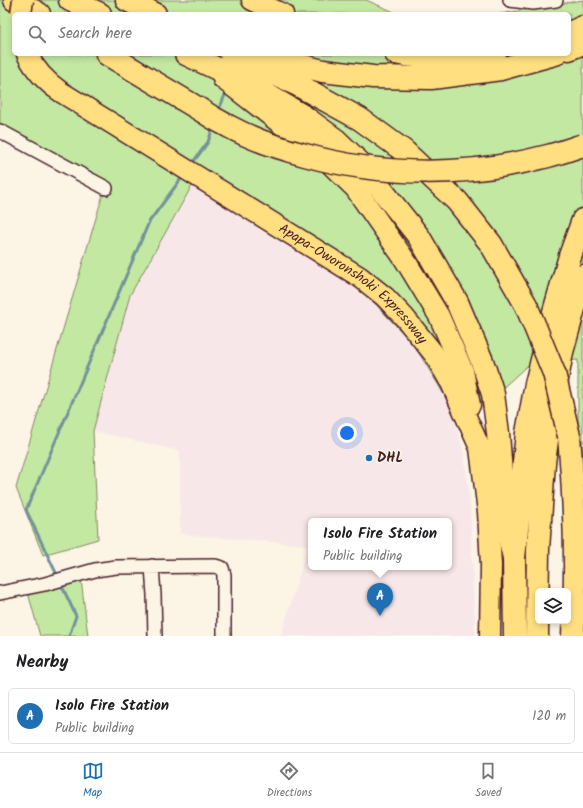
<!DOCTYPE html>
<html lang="en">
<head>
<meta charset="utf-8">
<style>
  :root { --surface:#fff; --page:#f6f6f6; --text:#202124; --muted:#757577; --line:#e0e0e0; --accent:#1f6fb2 }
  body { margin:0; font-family:Kalam,sans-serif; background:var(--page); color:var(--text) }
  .controls { position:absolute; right:12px; bottom:12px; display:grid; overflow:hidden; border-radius:6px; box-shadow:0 2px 6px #0003 }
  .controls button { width:36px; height:36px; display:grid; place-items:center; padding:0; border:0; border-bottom:1px solid var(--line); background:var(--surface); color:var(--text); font:20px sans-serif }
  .you { position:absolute; left:347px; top:433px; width:14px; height:14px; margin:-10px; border:3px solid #fff; border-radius:50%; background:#1a73e8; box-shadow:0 0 0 6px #1a73e833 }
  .badge { display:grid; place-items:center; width:26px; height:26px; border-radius:50%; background:var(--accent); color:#fff; font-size:13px; font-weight:700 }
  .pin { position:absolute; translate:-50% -33px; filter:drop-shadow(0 1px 2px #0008) }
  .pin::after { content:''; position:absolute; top:21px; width:14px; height:12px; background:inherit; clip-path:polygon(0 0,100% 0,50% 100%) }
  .popup { position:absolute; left:308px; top:518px; width:144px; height:52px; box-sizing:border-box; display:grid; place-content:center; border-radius:6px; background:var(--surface); filter:drop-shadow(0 1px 3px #0005); font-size:13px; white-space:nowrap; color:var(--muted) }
  .popup b { font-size:15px; color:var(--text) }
  .popup::after { content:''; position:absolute; left:50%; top:100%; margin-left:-8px; border:8px solid transparent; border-top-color:var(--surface) }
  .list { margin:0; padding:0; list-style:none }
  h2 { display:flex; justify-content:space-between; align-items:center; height:52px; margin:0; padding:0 16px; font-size:17px }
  h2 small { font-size:13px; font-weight:400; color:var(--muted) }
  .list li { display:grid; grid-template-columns:26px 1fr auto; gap:12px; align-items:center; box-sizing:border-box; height:56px; margin:0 8px 8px; padding:0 8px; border:1px solid var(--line); border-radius:6px }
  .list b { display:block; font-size:15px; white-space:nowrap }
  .list p { margin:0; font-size:13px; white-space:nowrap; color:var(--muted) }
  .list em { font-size:13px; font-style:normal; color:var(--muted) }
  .icon { flex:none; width:22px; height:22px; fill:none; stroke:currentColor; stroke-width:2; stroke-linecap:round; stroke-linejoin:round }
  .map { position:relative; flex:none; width:583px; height:636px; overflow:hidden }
  .search { position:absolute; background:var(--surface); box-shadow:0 2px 6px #0003; left:12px; right:12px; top:12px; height:44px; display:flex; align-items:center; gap:10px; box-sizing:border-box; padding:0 14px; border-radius:6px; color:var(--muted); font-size:15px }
  .sheet { height:116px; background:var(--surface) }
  nav { display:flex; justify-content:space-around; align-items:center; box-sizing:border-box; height:56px; border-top:1px solid var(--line); background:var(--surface); font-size:11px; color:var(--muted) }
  nav a { display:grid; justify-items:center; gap:2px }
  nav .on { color:var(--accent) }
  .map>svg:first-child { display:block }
  .built { fill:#f8e7e8; fill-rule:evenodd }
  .green { fill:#c3e8a2; stroke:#868466 }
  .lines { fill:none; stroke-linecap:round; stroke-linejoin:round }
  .stream { stroke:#73929a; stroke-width:3 }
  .minor-casing { stroke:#4a1f2b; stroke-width:16 }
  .primary-casing { stroke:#4a1f2b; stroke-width:23 }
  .motorway-casing { stroke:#4a1f2b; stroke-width:25 }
  .minor { stroke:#fcf5e5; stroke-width:13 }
  .primary { stroke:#ffdf80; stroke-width:20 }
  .motorway { stroke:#ffdf80; stroke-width:22 }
  .primary-bridge-casing { stroke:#4a1f2b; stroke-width:23; stroke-linecap:butt }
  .motorway-bridge-casing { stroke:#4a1f2b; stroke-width:25; stroke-linecap:butt }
  .primary-bridge { stroke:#ffdf80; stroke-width:20 }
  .motorway-bridge { stroke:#ffdf80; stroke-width:22 }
  .poi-dot { fill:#1f6fb2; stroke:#fcf5e5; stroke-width:1.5 }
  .labels { text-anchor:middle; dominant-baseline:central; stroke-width:3; stroke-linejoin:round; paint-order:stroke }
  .street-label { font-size:14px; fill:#4a1f2b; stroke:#fcf5e5 }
  .poi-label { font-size:14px; font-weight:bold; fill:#4a1f2b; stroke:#fcf5e5; text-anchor:start }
</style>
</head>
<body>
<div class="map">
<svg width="583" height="636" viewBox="0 0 583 636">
  <rect width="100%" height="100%" fill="#fcf5e5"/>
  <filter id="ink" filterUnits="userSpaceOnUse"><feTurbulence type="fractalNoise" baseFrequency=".025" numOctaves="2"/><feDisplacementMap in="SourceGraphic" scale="8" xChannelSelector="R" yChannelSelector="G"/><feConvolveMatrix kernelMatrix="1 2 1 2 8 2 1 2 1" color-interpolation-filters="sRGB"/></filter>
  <g filter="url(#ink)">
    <path class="built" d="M193 184 366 294 414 345 448 401 463 449 470 499 475 636H281L308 545 180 534V451L93 431 130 295ZM311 521H449V567H311Z"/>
    <path class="green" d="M0 0H366L399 14H14V54H569V14H500L583 0V457L578 420V360L529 364 485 404 448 401 414 345 366 294 193 184 130 295 93 431 98 539 43 555 16 488 106 184 0 129Z
      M81 579 88 636H40L25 582Z"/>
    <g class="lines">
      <path class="stream" d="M218 112 227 90
        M191 165 208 142 213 127
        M58 577 26 510 149 222 183 176
        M60 582 76 616 69 636"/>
      <defs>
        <path id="minor" d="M510 0 533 3 556 0
          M0 131 106 188
          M152 566 154 595 155 636
          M0 593 45 584 95 570 116 567 215 566 222 568 224 575V636"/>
        <g id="primary">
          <path d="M252 0 283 14"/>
          <path d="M569 32 583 26"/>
          <path id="s1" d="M27 54C35 70 46 82 61 92L360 277 385 297 405 318 434 354 451 383 480 448 488 512 491 565 490 636"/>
          <path d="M395 54C428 61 462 58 496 54"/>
          <path d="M223 79 321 155 355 188 405 260 439 316 463 371 470 405"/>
        </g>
        <path id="motorway" d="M15 0 39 14
          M70 0 100 14
          M127 0 155 14
          M569 49 583 43
          M107 54 199 109
          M186 54 245 82 303 116 336 140 362 165 419 237 457 302 482 361 493 394 498 433 504 513 514 558
          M231 54 298 85 360 119 404 151 457 201 491 244 526 305
          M256 54 323 71 373 77 431 78 501 69 555 54
          M569 436C575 503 577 570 573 636
          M515 636 514 558 527 433 536 384 554 312 570 256 583 220
          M537 636 538 550 544 463 549 424 562 352 583 276"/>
      </defs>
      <use href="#minor" class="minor-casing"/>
      <use href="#primary" class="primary-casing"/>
      <use href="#motorway" class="motorway-casing"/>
      <use href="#minor" class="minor"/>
      <use href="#primary" class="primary"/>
      <use href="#motorway" class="motorway"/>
      <defs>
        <path id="primary-bridge" d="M21 14 23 0"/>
        <path id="motorway-bridge" d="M199 109C208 115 218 121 228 126 252 139 278 148 305 155 384 177 469 177 548 156 560 153 571 149 583 145
          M526 305 554 373 569 436"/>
      </defs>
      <use href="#primary-bridge" class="primary-bridge-casing"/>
      <use href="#motorway-bridge" class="motorway-bridge-casing"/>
      <use href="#primary-bridge" class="primary-bridge"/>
      <use href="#motorway-bridge" class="motorway-bridge"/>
    </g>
  </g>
  <circle class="poi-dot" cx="369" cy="458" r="4"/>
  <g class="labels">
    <g class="street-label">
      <text stroke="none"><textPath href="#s1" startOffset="402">Apapa-Oworonshoki Expressway</textPath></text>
    </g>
    <g class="poi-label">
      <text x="377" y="458">DHL</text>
    </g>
  </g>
</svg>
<div class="controls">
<button><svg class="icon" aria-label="layers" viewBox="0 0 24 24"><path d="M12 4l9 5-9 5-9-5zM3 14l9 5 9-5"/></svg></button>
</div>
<div class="you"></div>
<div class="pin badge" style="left:380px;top:616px">A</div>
<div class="popup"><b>Isolo Fire Station</b>Public building</div>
<div class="search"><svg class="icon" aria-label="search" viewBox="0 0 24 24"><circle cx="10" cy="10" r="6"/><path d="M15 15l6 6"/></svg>Search here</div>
</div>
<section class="sheet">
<h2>Nearby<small></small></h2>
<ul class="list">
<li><span class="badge">A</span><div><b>Isolo Fire Station</b><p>Public building</p></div><em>120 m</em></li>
</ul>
</section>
<nav>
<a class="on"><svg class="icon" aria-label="map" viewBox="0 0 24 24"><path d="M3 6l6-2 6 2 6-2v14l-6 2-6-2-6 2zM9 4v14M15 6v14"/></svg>Map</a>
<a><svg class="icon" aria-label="directions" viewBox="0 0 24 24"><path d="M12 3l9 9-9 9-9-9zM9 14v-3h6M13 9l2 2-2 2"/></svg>Directions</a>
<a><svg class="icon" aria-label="saved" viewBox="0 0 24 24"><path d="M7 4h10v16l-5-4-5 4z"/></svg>Saved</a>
</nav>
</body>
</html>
